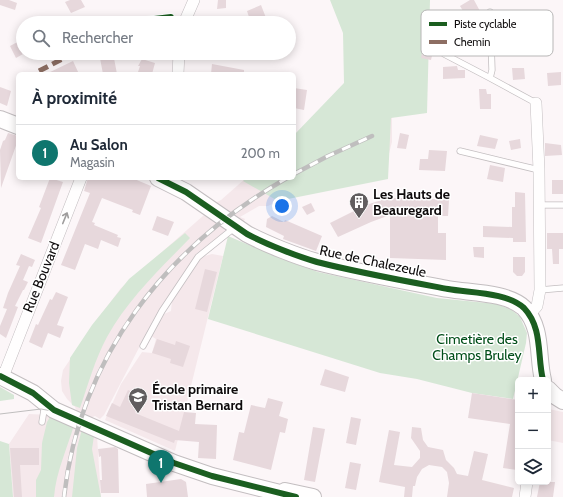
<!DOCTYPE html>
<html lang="fr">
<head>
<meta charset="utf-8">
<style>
  :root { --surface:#fff; --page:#f2f2f3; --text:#1f2937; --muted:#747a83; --line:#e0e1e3; --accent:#0f766e }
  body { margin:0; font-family:Cabin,sans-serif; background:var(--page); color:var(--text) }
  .controls { position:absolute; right:12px; bottom:12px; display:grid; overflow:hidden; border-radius:6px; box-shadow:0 2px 10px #0003 }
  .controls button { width:36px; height:36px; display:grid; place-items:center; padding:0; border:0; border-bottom:1px solid var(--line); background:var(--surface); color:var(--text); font:20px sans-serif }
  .you { position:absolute; left:282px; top:206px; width:14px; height:14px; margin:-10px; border:3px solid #fff; border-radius:50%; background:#1a73e8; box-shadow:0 0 0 6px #1a73e833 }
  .badge { display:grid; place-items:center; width:26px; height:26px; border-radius:50%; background:var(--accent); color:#fff; font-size:13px; font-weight:700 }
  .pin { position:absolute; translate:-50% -33px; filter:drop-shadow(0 1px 2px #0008) }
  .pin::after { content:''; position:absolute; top:21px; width:14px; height:12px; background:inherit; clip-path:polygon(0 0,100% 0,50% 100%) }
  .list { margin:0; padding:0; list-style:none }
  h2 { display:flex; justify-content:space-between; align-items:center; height:52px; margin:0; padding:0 16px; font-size:17px }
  h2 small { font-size:13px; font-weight:400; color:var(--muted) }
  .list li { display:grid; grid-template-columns:26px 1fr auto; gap:12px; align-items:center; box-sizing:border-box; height:56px; padding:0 16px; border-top:1px solid var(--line) }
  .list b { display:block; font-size:15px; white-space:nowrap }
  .list p { margin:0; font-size:13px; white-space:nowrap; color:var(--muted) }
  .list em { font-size:13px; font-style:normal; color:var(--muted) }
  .icon { flex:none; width:22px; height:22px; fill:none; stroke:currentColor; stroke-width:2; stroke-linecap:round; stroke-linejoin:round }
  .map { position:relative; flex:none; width:563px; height:497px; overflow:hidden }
  .search { position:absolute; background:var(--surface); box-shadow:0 2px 10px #0003; left:16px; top:16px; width:280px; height:44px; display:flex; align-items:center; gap:10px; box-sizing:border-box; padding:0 14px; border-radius:22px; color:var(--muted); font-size:15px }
  .panel { position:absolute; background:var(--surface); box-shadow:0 2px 10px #0003; left:16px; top:72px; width:280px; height:108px; border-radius:6px }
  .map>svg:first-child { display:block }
  .built { fill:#f5e8eb }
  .green { fill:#d6e7d6 }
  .building { fill:#e7d8dc }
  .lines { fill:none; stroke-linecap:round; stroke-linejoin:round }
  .lane-casing { stroke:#c3bec0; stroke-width:7 }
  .street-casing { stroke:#c3bec0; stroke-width:12 }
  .secondary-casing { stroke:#c3bec0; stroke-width:18 }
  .lane { stroke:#fffefe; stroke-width:5.5 }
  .street { stroke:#fffefe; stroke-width:11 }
  .secondary { stroke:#fffefe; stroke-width:16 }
  .tram { stroke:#bfbebe; stroke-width:1 }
  .rail-casing { stroke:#bfbebe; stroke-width:4.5 }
  .rail { stroke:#fff; stroke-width:3; stroke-dasharray:9; stroke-linecap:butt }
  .quiet { stroke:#8d6e63; stroke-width:5; stroke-dasharray:10 5; stroke-linecap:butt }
  .cycleway-casing { stroke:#fff; stroke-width:8 }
  .cycleway { stroke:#1b5e20; stroke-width:6 }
  .oneway { stroke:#9f9d9d }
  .labels { text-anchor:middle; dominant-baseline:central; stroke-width:3; stroke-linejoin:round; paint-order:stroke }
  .poi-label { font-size:14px; font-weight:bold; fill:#0e0b0c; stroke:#fff; text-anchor:start }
  .street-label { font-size:14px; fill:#0e0b0c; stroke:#fff }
  .park-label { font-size:14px; fill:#004e19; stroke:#fff }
  .key { fill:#fff; stroke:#b7b6b6; stroke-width:1 }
  .key-label { font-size:11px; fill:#0e0b0c }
</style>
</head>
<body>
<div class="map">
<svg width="563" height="497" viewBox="0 0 563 497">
  <rect width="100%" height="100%" fill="#fcf6f8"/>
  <path class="built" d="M392 80V142L387 161 296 193 268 206H259L240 217 245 219 244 221 248 224 241 220 236 219 224 229 225 231 195 256 155 317 104 415 100 419 95 416 88 419 97 436 101 497H13L9 444 29 414 50 415 77 412 75 407 67 399 62 391 61 381 63 370 94 324 121 288 204 215 213 221 224 211 215 203 221 200 246 178H294V135Z
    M212 254 223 256 175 451 105 420 121 384 142 352 152 353 156 339 151 336 164 314 171 311 172 300 201 257Z
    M549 409 563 412V443L548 440Z"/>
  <path class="green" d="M330 0H430L427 113 391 118 388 179 278 201 243 181 246 178H294V135L344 83 343 33Z
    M185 233 190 238C160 269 128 299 107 337 95 359 88 385 80 408L72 405 69 383 70 358 92 325 129 279Z
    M228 236 282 259 318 272 437 298 497 304 512 310 520 317 527 333 526 343 513 399 472 393 417 379 380 373 208 319Z
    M0 387 14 395V399L0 401Z
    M50 417 74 425C67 449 56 472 54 497H36V480L41 470 42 443 47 422Z
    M82 429 94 436 92 449 101 497H72L77 448Z
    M0 441 9 444 13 497H0Z"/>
  <path class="building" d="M0 0H9L17 3 15 10 0 5Z
    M70 0H81L85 7 71 13 65 2Z
    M218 0H226V8L217 9Z
    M470 0H474L481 13 463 23 458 14 463 11 460 6Z
    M261 5 268 23H251L247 11Z
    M431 29 441 31 439 48 434 47 431 60 421 58 425 37 429 38Z
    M23 39V54L16 58 10 46Z
    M99 53H113L117 74H103Z
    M142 59 155 63 152 74H145L138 72 140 66H138Z
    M73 61 79 74H46Z
    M212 64 244 70V74H211Z
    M457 66 458 70H465V78L443 79V67Z
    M512 68H524L525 79 513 80Z
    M561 72V85L548 86 547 73Z
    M0 87 11 91 7 106 0 103Z
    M294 88 307 90 304 110 294 108Z
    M479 89H486L487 94H491V109H480Z
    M8 133 18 136V140L1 188 0 150 3 141 5 140Z
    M400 133 409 135 406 149 397 148Z
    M480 135 498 139 495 149 477 146Z
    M520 139 521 148 511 150 509 141Z
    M545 143 561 145 562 155 545 156Z
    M429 150 447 151 445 171 419 170 420 159H428Z
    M490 165 505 168 503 182 487 179Z
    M50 178 63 182 41 243 28 238 41 208 39 207Z
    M88 178H132L151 186 140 215 132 212 133 210 102 198 92 222 95 223 94 225 118 235 117 237 121 238 118 247 101 240 98 249 85 244 75 270 61 265 90 193 84 191Z
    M552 180H563V194H552Z
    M515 192 525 193 526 242H513V238L483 237V226L512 227V207H515Z
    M388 198H416L449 200 448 216H438V233H446V260L390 258V215L371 222 338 237 330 223 366 205Z
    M311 203 315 211 307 215 302 207Z
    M157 216 174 222 168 236 152 230Z
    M272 216 284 222 285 220 322 236 316 251 283 239 284 236 266 227 267 219Z
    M547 233H563V249H559V264H553L552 249H547Z
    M473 247H484V258L474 257Z
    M21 254 35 260 32 267 29 266 23 280 28 282 24 290H23L15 306 18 307 6 338 0 334V326L7 309 3 308 8 293 20 266 16 265Z
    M513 257H525V272L522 276H517L513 272Z
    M205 269 217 272 207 312 195 309Z
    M56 292 68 297 57 325 64 327 60 338 48 333 42 348 29 342 36 324 38 325 50 299 52 300Z
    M157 339 175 345 176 341 190 346 183 367 170 363 171 359 152 353Z
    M325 369 349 377 345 392 320 385Z
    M128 390 142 396 135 413 179 431 184 412 196 413 195 424 217 425 216 459 198 458 199 442 175 440 174 443 106 416 112 403 120 407Z
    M472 393 518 400V461L517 470 503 468 510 424 468 418Z
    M268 398 283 402 279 416 288 419 285 433 280 432 271 470 233 460 239 432 244 433 251 405 265 408Z
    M351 417 361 419 356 445 346 443Z
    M313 427 325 429 315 482 304 480Z
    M412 427 421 428 423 440 428 447 443 450 446 460 454 468 457 474 468 476 474 451 488 454 482 480 514 488 512 497H447L449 483 447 472 442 467 429 465 422 469 417 477 415 486H413L412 497H404L405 487 379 482 389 430 400 432 394 465 412 467 420 458V451L411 438Z
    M115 447 118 449 119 493H101L100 480H102L101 456 99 457 98 449Z
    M10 448H39V465H20L22 497H14Z
    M350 462 361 464 356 490 345 488Z
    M181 479 186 482 188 497H147L146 484Z
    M540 482H555L553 497H537Z"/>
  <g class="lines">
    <defs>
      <path id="lane" d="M490 12 492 70 490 78 536 103
        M444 54 490 78
        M460 151 539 170
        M539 205H563
        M540 290 563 288
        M143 346 162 311 198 257 234 228
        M42 422 45 404"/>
      <path id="street" d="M184 23 194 0
        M178 74 179 53
        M529 315 537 306 540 290 539 170 536 103
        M3 377 81 178
        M525 497 527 482"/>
      <path id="secondary" d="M0 119 18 126
        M158 178 186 192 247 234C266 244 296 256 317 262 360 273 405 281 448 289 470 293 507 292 524 308 543 328 537 356 543 380
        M0 376 33 393 54 410 174 463 212 476 296 497
        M548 389 555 396 563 401
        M285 491 313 497"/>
    </defs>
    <use href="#lane" class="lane-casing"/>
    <use href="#street" class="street-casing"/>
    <use href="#secondary" class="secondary-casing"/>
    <use href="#lane" class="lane"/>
    <use href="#street" class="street"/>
    <use href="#secondary" class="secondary"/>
    <path class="tram" d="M0 414 41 409 63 413"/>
    <defs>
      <path id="rail" d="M294 174 328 156 372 136
        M64 497C80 356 166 247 287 178"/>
    </defs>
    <use href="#rail" class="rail-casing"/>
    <use href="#rail" class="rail"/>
    <path class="quiet" d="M39 71 74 53"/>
    <defs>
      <path id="cycleway" d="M121 23 171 17
        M158 178 186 192 247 234C266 244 296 256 317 262 360 273 405 281 448 289 470 293 507 292 524 308 543 328 537 356 543 380
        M0 376 33 393 54 410 174 463 212 476 296 497"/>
    </defs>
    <use href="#cycleway" class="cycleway-casing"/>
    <use href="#cycleway" class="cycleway"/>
  </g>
  <defs><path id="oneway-shaft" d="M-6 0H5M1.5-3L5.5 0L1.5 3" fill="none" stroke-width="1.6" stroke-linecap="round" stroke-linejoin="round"/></defs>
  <use class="oneway" href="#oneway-shaft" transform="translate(65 218) rotate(-68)"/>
  <defs>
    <symbol id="building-pin" viewBox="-11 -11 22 30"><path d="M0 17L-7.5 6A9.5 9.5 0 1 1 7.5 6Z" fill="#615d5f" stroke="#fff"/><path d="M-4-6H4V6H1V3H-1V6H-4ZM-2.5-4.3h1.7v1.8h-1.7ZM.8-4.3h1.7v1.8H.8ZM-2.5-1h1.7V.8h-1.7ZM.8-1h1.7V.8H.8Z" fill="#fff"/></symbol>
    <symbol id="school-pin" viewBox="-11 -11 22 30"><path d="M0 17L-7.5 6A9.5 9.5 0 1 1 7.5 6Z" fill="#615d5f" stroke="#fff"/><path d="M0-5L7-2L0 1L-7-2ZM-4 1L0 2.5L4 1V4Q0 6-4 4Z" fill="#fff"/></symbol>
  </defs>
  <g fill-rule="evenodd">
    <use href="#building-pin" x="348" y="191" width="22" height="30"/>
    <use href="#school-pin" x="127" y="386" width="22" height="30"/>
  </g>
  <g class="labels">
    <g class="poi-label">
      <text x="373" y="194">Les Hauts de<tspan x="373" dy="16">Beauregard</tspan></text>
      <text x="152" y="389">École primaire<tspan x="152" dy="16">Tristan Bernard</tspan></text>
    </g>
    <g class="street-label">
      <text transform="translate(373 261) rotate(12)">Rue de Chalezeule</text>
      <text transform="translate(41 277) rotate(-68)">Rue Bouvard</text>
    </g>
    <g class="park-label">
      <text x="477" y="339">Cimetière des<tspan x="477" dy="16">Champs Bruley</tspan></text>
    </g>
  </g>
  <rect x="421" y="10" width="132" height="46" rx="6" class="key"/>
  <rect x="429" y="22" width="18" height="4" fill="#1b5e20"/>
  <rect x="429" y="40" width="18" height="4" fill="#8d6e63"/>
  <g class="key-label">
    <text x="454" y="28">Piste cyclable</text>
    <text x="454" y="46">Chemin</text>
  </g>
</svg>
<div class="controls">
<button>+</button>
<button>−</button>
<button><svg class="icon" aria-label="layers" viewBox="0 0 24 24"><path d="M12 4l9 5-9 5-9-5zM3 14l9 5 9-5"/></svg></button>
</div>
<div class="you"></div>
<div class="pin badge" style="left:161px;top:483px">1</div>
<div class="search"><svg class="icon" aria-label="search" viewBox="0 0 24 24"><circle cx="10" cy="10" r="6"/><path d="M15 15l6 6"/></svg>Rechercher</div>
<section class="panel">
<h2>À proximité<small></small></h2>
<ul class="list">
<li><span class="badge">1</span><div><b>Au Salon</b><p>Magasin</p></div><em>200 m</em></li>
</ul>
</section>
</div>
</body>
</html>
